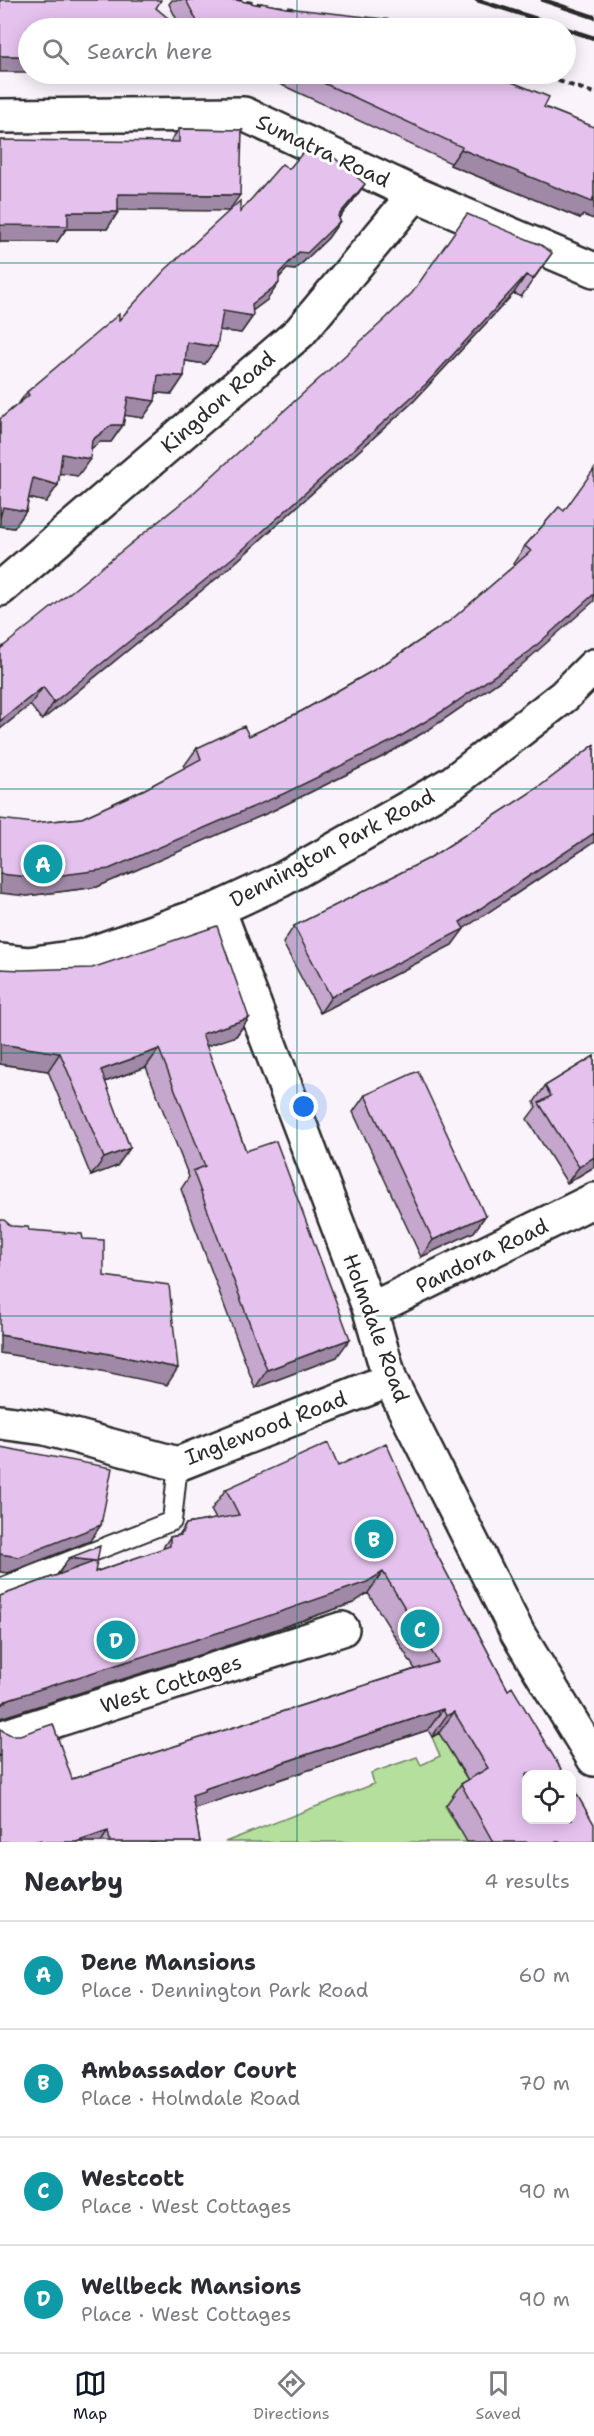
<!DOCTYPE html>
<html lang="en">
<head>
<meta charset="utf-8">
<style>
  :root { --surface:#fff; --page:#f7f7f7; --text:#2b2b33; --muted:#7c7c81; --line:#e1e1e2; --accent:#111827 }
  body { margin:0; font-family:"Shantell Sans",sans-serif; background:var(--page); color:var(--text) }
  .controls { position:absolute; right:18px; bottom:18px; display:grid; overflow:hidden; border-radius:12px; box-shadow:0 3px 15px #0003 }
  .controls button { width:54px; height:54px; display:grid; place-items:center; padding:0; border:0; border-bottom:2px solid var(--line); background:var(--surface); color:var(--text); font:30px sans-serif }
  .you { position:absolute; left:304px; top:1107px; width:21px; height:21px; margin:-15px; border:4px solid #fff; border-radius:50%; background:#1a73e8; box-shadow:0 0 0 9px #1a73e833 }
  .badge { display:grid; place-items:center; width:39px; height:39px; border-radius:50%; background:var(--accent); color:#fff; font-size:20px; font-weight:700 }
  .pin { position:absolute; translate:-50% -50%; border:3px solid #fff; box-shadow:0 2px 6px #0006 }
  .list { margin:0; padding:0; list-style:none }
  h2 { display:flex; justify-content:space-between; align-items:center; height:78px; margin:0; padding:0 24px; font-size:26px }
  h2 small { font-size:20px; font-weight:400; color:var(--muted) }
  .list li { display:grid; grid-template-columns:39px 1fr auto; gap:18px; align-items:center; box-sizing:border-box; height:108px; padding:0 24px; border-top:2px solid var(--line) }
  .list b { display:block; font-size:22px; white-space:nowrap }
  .list p { margin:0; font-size:20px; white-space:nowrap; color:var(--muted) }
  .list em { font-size:20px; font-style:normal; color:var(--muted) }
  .icon { flex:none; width:33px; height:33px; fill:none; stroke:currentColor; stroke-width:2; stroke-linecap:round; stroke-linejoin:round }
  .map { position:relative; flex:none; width:594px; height:1842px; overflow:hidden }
  .search { position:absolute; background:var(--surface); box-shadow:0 3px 15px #0003; left:18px; right:18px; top:18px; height:66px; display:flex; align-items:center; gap:15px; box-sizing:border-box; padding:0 21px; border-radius:33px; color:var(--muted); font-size:22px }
  .sheet { height:510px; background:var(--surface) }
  nav { display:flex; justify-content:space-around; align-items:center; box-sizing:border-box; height:84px; border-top:2px solid var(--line); background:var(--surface); font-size:16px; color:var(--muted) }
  nav a { display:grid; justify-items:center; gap:3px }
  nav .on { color:var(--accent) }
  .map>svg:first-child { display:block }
  .green { fill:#b4df9c; stroke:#708564; stroke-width:1.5 }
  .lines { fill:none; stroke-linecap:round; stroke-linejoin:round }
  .service-casing { stroke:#2b2b2b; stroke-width:22 }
  .minor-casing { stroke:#2b2b2b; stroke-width:38 }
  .path { stroke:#2b2b2b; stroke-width:4; stroke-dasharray:6 4.5; stroke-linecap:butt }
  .service { stroke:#fff; stroke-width:18 }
  .minor { stroke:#fff; stroke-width:33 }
  .rail { stroke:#2b2b2b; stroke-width:4.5 }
  .wall { fill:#c5a7cd; stroke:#2b2b2b; stroke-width:1.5 }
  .shaded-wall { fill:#a088a7; stroke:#2b2b2b; stroke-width:1.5 }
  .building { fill:#e5c2ee; stroke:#2b2b2b; stroke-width:1.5 }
  .grid { fill:none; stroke:#0f766e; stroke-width:1.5; stroke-opacity:0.55 }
  .labels { text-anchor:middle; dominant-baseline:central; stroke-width:6; stroke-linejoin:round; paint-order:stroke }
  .street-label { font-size:21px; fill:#2b2b2b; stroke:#fff }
</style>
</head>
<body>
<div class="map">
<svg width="594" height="1842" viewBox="0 0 594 1842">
  <rect width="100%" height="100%" fill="#faf3fc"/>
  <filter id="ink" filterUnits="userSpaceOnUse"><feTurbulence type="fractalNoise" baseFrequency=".0167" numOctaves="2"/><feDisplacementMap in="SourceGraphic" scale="12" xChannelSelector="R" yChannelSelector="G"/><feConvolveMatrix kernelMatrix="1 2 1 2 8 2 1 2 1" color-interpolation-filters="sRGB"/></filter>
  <g filter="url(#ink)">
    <path class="green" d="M458 1723 450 1751 473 1788 445 1806 458 1828 493 1808 473 1842H225L374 1784 371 1773 417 1757 421 1765 440 1756 432 1737Z"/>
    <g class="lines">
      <defs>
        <path id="service" d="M0 1588 172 1521 178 1464"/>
        <path id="minor" d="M0 116 244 114 415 194 594 270
          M0 589 300 332 415 194
          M218 909 370 1310 390 1380 518 1634 594 1759
          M0 961 28 964 84 956 218 909 281 880 452 783 564 696 594 666
          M370 1310 594 1200
          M0 1422 45 1428 178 1464 390 1380
          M0 1738 342 1629"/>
      </defs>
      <use href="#service" class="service-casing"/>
      <use href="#minor" class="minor-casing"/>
      <path class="path" d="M236 0 263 5
        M277 7 293 9
        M538 74 594 93"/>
      <use href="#service" class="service"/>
      <use href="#minor" class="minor"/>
      <path class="rail" d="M477 0 565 28
        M543 0 594 17
        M566 29 594 38"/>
    </g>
    <path class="wall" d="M172 0H236L260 5 261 3 286 8 415 28H181L169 4Z
      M258 74H492L544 107 594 127V219L583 215 580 218 450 165 451 163Z
      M179 129 242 130 118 210V212L107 229H66L57 242H0L170 142Z
      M289 169 353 201 339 218 340 221 328 238 295 270 287 269 279 278 267 300 252 311 253 316 241 333 220 330 205 364 185 361 184 376 172 394 156 393 155 401 143 418 125 415 123 425 111 442H100L91 449 78 476 60 473 58 485 46 502 29 498 26 511 14 528 0 526V419L19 403 27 392 119 320Z
      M552 253 521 297 514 293 413 402 228 569 42 720 30 705 0 729V649Z
      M559 507 517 669 431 728 384 756 270 812 97 887 27 896 34 823 82 818 145 789 185 768 184 766 197 748 249 736 302 711 381 666 450 621 515 565 513 564 525 546Z
      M594 745V842L463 929 452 945 320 1013 283 943 294 926 428 859 539 787Z
      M249 1018 236 1036 206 1046 246 1151 337 1357 255 1388 181 1189 189 1177 146 1067 105 1082 130 1148 117 1166 91 1176 48 1071 0 1064Z
      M594 1056V1167L567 1183 527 1119 536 1107 534 1102 545 1086Z
      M365 1095 485 1216 474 1232 421 1257 353 1112Z
      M338 1466 434 1549 508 1690 594 1842H467L446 1805 461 1784 468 1780 439 1733 432 1737 428 1730 194 1808 200 1842H0L3 1731 72 1779 415 1669 368 1593 353 1603 221 1648 0 1718V1596L57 1575 69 1558 95 1572 162 1549 170 1537 179 1535 186 1524 216 1519 211 1510 226 1489Z"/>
    <path class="shaded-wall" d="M0 56H28V72H0Z
      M461 149 594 199V219L583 215 580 218 450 165Z
      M365 184 353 201 326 233 338 216Z
      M118 194 240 195 229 211 107 210Z
      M68 212H118L107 229H66L57 242H0V225Z
      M340 221 328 238 295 270 287 269 267 290 279 273 299 252Z
      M526 275 514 293 413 402 228 569 42 720 54 702Z
      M279 283 267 300 247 315 253 316 241 333 210 329 223 311 252 304Z
      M187 342 217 347 205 364 175 359Z
      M158 375 184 376 172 394 146 392Z
      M128 397 155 401 143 418 116 414Z
      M112 425H123L111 442H100L80 457 90 459 78 476 50 472 62 454 92 440Z
      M33 478 58 485 46 502 20 496Z
      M3 507 26 511 14 528 0 526V511Z
      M594 594V601L517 669 431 728 384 756 270 812 97 887 27 896 0 893V874Z
      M43 687 30 705 0 729V721Z
      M594 833V842L460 931 464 929 452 945 320 1013 331 997 460 922Z
      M249 1018 236 1036 189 1052 202 1034Z
      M0 1044 60 1053 48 1071 0 1064Z
      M159 1049 146 1067 88 1088 101 1070Z
      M130 1148 117 1166 91 1176 104 1158Z
      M594 1157V1167L567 1183 579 1167Z
      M485 1216 474 1232 421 1257 433 1240Z
      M0 1335 85 1349 178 1368 167 1385 73 1365 0 1353Z
      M350 1339 337 1357 255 1388 267 1370Z
      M101 1525 90 1541 8 1573 0 1572V1554Z
      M69 1558 96 1561 55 1579Z
      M383 1572 368 1593 353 1603 221 1648 0 1718V1706L9 1699Z
      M443 1709 428 1730 192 1809V1795L204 1789Z
      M454 1712 439 1733 432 1737 446 1716Z
      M108 1831 101 1842H76Z"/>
    <path class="building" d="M0 0H161L156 8 180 28H28V56H0Z
      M186 0H236L260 5 261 3 286 8 393 20 415 28H206L199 25Z
      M304 74H492L549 97 544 107 594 127V199L593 198 592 202 461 149 462 147Z
      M179 129 242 130 240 195 118 194V212H68V226L0 225V140L179 142Z
      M311 143 324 149 365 184 338 216 340 221 307 253 299 252 279 273V283L252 304 253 316 223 311 217 347 187 342 184 376 158 375 155 401 128 397 123 425H112L92 440 90 459 62 454 58 485 33 478 26 511 3 507 0 518V419L29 395 27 392 119 314V320L165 270 240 201V212L282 164 289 169Z
      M467 214 541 245 552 253 533 279 526 275 426 384 241 551 54 702 43 687 0 721V649L190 496 383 321 412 293Z
      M594 469V594L530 651 443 711 396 739 283 794 109 869 39 878 0 874V819L34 823 82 818 145 789 201 759 197 748 244 726 249 736 302 711 381 666 450 621 531 551 525 546 559 507 564 511Z
      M594 745V833L460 922 464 929 331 997 294 926 428 859 539 787Z
      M217 926 249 1018 202 1034 246 1151 276 1141 350 1339 267 1370 193 1171 205 1166 159 1049 101 1070 130 1148 104 1158 60 1053 0 1044V969L21 970 92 968Z
      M594 1056V1157L579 1167 539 1103 551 1096 545 1086Z
      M418 1071 485 1216 433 1240 365 1095Z
      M0 1220H4L11 1226 28 1227 29 1230 82 1234 83 1239 104 1240V1276L169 1285 178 1368 85 1349 0 1335Z
      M328 1443 338 1466 386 1443 434 1549 508 1690 512 1687 564 1774H526V1820H572V1786L594 1824V1842H493L461 1784 488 1768 454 1712 446 1716 443 1709 204 1789V1791L192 1795 200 1842H110L108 1831 76 1842H42L41 1840 33 1842H0V1728L3 1731 11 1735H20L53 1724 72 1779 438 1662 383 1572 367 1582 236 1627 9 1699 1 1704 0 1706V1596L96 1561 69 1558 100 1546 95 1572 170 1546V1537L181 1535 186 1524 239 1515 226 1489Z
      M0 1447 112 1468 101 1525 19 1557 0 1554Z"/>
  </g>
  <path class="grid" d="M297 0V28M297 74V1842M0 263H594M0 526H594M0 789H594M0 1053H594M0 1316H594M0 1579H594"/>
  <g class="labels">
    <g class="street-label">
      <text transform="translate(323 151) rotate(25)">Sumatra Road</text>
      <text transform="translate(218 402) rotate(-41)">Kingdon Road</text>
      <text transform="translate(332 848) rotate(-28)">Dennington Park Road</text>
      <text transform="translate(482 1256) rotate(-26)">Pandora Road</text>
      <text transform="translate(376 1328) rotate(70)">Holmdale Road</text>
      <text transform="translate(266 1428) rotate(-21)">Inglewood Road</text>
      <text transform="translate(171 1684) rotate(-18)">West Cottages</text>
    </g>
  </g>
</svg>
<div class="controls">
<button><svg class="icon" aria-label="locate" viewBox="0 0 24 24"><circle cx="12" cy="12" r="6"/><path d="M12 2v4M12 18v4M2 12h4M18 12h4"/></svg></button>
</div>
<div class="you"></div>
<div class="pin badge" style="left:43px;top:864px;background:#0f9aa8">A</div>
<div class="pin badge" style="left:374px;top:1539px;background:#0f9aa8">B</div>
<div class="pin badge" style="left:420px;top:1629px;background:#0f9aa8">C</div>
<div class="pin badge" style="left:116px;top:1640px;background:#0f9aa8">D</div>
<div class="search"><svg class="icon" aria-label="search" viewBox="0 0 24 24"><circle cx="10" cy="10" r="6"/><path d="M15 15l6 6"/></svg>Search here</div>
</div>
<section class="sheet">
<h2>Nearby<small>4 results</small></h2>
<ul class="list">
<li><span class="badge" style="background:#0f9aa8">A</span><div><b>Dene Mansions</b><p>Place · Dennington Park Road</p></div><em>60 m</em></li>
<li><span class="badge" style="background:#0f9aa8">B</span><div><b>Ambassador Court</b><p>Place · Holmdale Road</p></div><em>70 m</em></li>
<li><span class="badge" style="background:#0f9aa8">C</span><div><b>Westcott</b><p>Place · West Cottages</p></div><em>90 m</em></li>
<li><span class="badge" style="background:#0f9aa8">D</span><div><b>Wellbeck Mansions</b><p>Place · West Cottages</p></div><em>90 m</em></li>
</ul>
</section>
<nav>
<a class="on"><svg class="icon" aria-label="map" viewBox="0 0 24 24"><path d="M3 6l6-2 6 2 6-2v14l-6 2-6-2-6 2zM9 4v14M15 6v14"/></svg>Map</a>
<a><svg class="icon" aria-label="directions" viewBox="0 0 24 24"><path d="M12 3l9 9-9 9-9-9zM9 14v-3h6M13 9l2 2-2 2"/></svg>Directions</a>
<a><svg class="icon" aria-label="saved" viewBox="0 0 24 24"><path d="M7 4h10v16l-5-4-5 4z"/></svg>Saved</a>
</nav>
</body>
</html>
